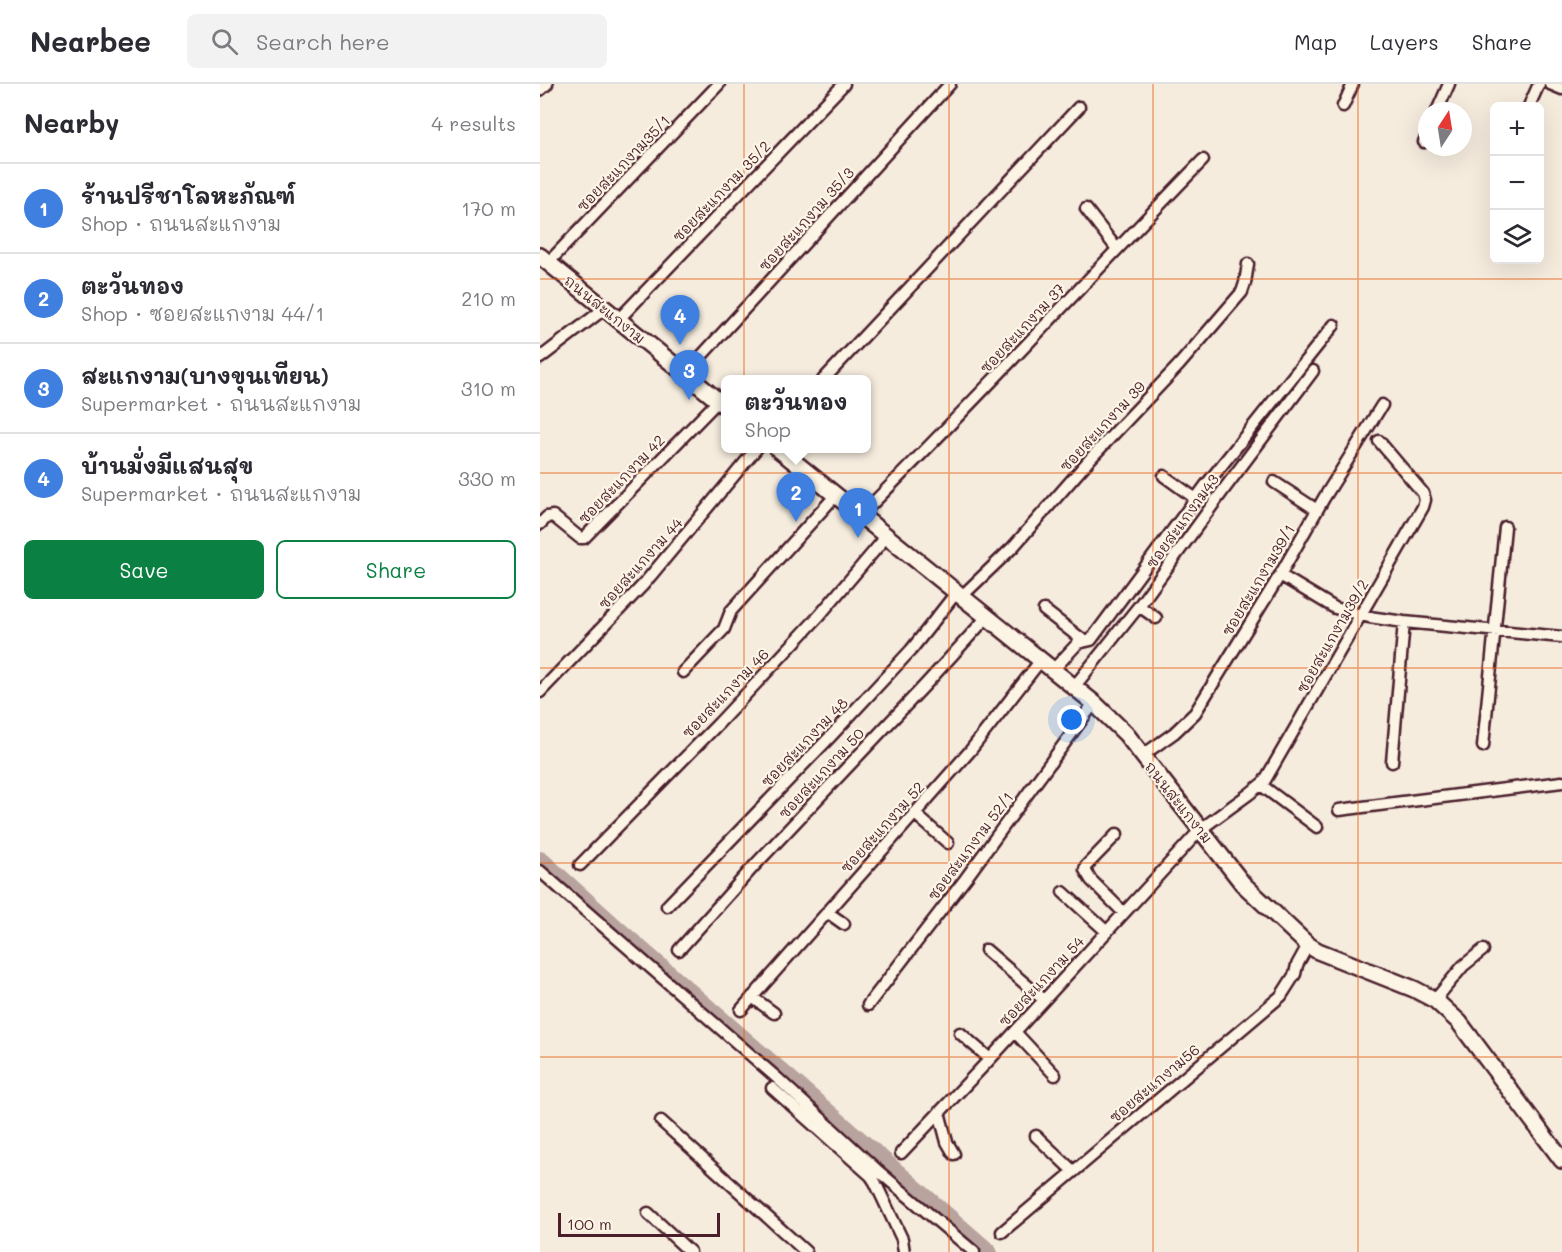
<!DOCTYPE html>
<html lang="en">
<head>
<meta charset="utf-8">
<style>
  :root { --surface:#fff; --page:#f2f2f3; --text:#2b2b33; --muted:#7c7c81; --line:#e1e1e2; --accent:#0b8043 }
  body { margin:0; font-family:Mali,"Playpen Sans Thai",sans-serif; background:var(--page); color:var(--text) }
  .controls { position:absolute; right:18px; top:18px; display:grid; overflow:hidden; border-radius:9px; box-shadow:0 6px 24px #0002 }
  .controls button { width:54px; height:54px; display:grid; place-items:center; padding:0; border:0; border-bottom:2px solid var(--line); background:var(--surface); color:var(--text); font:30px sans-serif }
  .compass { position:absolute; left:878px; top:18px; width:54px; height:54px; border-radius:50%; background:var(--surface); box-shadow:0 6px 24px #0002; rotate:12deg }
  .scale { position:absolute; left:18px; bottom:15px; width:162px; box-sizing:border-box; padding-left:6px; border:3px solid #4a1f2b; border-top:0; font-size:16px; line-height:21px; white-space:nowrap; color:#4a1f2b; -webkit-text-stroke:4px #fcf5e5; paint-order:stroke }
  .you { position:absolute; left:532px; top:636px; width:21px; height:21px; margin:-15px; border:4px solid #fff; border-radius:50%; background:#1a73e8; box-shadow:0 0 0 9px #1a73e833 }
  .badge { display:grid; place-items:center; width:39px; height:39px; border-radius:50%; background:var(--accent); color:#fff; font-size:20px; font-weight:700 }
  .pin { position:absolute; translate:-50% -50px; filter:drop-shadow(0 2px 3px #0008) }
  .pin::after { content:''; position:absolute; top:32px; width:21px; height:18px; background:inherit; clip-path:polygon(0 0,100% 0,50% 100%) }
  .popup { position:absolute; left:181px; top:291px; width:150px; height:78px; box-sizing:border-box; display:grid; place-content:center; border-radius:9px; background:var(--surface); filter:drop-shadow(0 2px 4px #0005); font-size:20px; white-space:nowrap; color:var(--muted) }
  .popup b { font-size:22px; color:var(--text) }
  .popup::after { content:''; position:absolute; left:50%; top:100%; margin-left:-12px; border:12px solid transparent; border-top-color:var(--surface) }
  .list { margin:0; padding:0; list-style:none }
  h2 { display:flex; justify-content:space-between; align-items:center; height:78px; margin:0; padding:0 24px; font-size:26px }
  h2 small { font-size:20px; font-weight:400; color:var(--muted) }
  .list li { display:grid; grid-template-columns:39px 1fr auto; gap:18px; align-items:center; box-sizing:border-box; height:90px; padding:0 24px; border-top:2px solid var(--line) }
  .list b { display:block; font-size:22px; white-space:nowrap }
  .list p { margin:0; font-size:20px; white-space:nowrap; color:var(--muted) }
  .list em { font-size:20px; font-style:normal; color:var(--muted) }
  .actions { display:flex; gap:12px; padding:18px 24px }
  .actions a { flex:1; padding:14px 0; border:2px solid var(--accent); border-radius:9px; text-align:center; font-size:21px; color:var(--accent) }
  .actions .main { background:var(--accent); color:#fff }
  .icon { flex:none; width:33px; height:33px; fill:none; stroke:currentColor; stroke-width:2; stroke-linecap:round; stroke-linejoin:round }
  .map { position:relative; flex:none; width:1022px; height:1168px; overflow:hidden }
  header { display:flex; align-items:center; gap:36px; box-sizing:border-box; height:84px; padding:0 30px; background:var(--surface); border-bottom:2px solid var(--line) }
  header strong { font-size:28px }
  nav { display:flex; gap:33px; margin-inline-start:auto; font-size:21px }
  .search { width:420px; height:54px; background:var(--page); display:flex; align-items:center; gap:15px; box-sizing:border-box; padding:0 21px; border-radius:9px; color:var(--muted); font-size:22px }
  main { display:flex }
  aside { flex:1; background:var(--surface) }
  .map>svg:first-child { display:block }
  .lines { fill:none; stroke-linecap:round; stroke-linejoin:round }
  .river { stroke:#b8a39e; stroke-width:20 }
  .street-casing { stroke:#4a1f2b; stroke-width:15 }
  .secondary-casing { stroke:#4a1f2b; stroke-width:20 }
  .street { stroke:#fcf5e5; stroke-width:10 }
  .secondary { stroke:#fcf5e5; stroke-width:15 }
  .grid { fill:none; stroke:#e8590c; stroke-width:1.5; stroke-opacity:0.55 }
  .labels { text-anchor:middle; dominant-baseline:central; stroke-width:4.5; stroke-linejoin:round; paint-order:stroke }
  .street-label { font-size:15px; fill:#4a1f2b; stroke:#fcf5e5 }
</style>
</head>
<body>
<header>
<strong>Nearbee</strong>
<div class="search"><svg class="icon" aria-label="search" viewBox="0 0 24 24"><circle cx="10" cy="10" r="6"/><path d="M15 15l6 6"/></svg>Search here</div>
<nav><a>Map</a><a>Layers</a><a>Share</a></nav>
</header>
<main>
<aside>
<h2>Nearby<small>4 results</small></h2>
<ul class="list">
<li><span class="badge" style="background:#3f7fe0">1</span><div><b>ร้านปรีชาโลหะภัณฑ์</b><p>Shop · ถนนสะแกงาม</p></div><em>170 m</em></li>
<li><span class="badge" style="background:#3f7fe0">2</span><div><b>ตะวันทอง</b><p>Shop · ซอยสะแกงาม 44/1</p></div><em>210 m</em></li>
<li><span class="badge" style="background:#3f7fe0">3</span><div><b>สะแกงาม(บางขุนเทียน)</b><p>Supermarket · ถนนสะแกงาม</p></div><em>310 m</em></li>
<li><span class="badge" style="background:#3f7fe0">4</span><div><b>บ้านมั่งมีแสนสุข</b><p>Supermarket · ถนนสะแกงาม</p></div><em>330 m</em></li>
</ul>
<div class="actions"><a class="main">Save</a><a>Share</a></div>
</aside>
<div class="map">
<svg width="1022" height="1168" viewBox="0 0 1022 1168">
  <rect width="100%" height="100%" fill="#f5ecde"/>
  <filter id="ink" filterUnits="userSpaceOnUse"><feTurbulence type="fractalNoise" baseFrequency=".0167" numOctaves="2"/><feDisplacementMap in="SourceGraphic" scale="12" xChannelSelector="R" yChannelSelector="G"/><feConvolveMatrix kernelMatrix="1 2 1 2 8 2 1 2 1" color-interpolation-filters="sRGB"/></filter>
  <g filter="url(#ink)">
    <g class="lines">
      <path class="river" d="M0 777 79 848 447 1168"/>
      <defs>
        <path id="street" d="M1010 0 1022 5
          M0 6 7 0
          M803 22 813 0
          M989 22 999 0
          M897 27 909 0
          M884 58 887 51
          M546 125 577 165
          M8 179 179 0
          M79 235 304 0
          M0 274 64 225
          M144 291 410 0
          M283 296 539 23
          M624 392 656 415
          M734 398 777 426
          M320 432C437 316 548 194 663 76
          M0 440 7 433 13 432 40 454H44L178 317
          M740 491 795 524 829 533 864 538 1022 553
          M421 513 473 463 551 374 639 281 702 208 705 199 708 180
          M599 522 616 534
          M504 526 544 557
          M513 586 538 559 551 556 666 401 794 241
          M143 588 184 545 191 527 295 412
          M534 603 599 522 685 404 773 287
          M0 608 103 501 217 364
          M943 662 965 443
          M603 671 634 649 655 629 740 491 784 414 842 321
          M852 678 864 538
          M721 701 777 743
          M799 726 1022 698
          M374 729 408 759
          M577 750 546 782 545 786 551 796 583 828
          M40 781 179 639 279 532 346 453
          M0 787 237 994 337 1086 434 1168
          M523 808 567 848
          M127 822 290 653 371 566 416 509
          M287 828 304 840
          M139 866 215 781 386 600 447 533
          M446 866 504 916
          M212 913 234 929
          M895 916 923 882 943 866
          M328 921 426 794 554 619
          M201 926 430 667 501 576
          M475 948 515 991
          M420 949 450 975
          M232 1004 331 1092 335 1098 362 1155 364 1168
          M399 1028 407 1058 414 1070
          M121 1037 266 1168
          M496 1052 533 1087
          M361 1069 450 975 661 745 709 710 724 698 883 423 885 416 883 409 839 357
          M108 1129 150 1168
          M462 1148 741 912 755 890 757 881 768 861"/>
        <path id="secondary" d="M0 172 186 323
          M237 364 554 619 586 650 703 800 768 861 778 867 874 905 895 916 919 938 1022 1076"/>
      </defs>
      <use href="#street" class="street-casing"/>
      <use href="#secondary" class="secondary-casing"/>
      <use href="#street" class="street"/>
      <use href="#secondary" class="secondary"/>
    </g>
  </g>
  <path class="grid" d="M204 0V1168M409 0V1168M613 0V1168M818 0V1168M0 195H1022M0 389H1022M0 584H1022M0 779H1022M0 973H1022"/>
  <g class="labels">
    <g class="street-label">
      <text transform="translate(83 79) rotate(-46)">ซอยสะแกงาม35/1</text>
      <text transform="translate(181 107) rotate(-46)">ซอยสะแกงาม 35/2</text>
      <text transform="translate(266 135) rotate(-48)">ซอยสะแกงาม 35/3</text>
      <text transform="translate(65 225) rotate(39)">ถนนสะแกงาม</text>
      <text transform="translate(482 244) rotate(-47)">ซอยสะแกงาม 37</text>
      <text transform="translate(562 342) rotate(-47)">ซอยสะแกงาม 39</text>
      <text transform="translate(81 395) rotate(-46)">ซอยสะแกงาม 42</text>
      <text transform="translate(642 437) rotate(-54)">ซอยสะแกงาม43</text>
      <text transform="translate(100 479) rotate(-48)">ซอยสะแกงาม 44</text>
      <text transform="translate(718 496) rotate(-59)">ซอยสะแกงาม39/1</text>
      <text transform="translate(792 552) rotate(-60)">ซอยสะแกงาม39/2</text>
      <text transform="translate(185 609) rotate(-46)">ซอยสะแกงาม 46</text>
      <text transform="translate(264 658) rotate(-46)">ซอยสะแกงาม 48</text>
      <text transform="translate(281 689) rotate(-47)">ซอยสะแกงาม 50</text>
      <text transform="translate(639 718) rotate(52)">ถนนสะแกงาม</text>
      <text transform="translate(342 743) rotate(-48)">ซอยสะแกงาม 52</text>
      <text transform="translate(430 762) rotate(-53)">ซอยสะแกงาม 52/1</text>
      <text transform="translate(501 897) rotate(-47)">ซอยสะแกงาม 54</text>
      <text transform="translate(614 999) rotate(-40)">ซอยสะแกงาม56</text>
    </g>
  </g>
</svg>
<div class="controls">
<button>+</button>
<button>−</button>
<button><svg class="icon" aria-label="layers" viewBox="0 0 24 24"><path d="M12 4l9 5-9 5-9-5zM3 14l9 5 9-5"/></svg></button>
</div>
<svg class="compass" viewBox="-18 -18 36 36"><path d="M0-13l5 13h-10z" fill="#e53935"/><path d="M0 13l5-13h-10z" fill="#7c7c81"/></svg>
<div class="scale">100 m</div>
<div class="you"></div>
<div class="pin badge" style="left:318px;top:454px;background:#3f7fe0">1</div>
<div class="pin badge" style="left:256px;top:438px;background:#3f7fe0">2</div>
<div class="popup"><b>ตะวันทอง</b>Shop</div>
<div class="pin badge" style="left:149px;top:316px;background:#3f7fe0">3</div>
<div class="pin badge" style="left:140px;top:261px;background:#3f7fe0">4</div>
</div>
</main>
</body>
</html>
